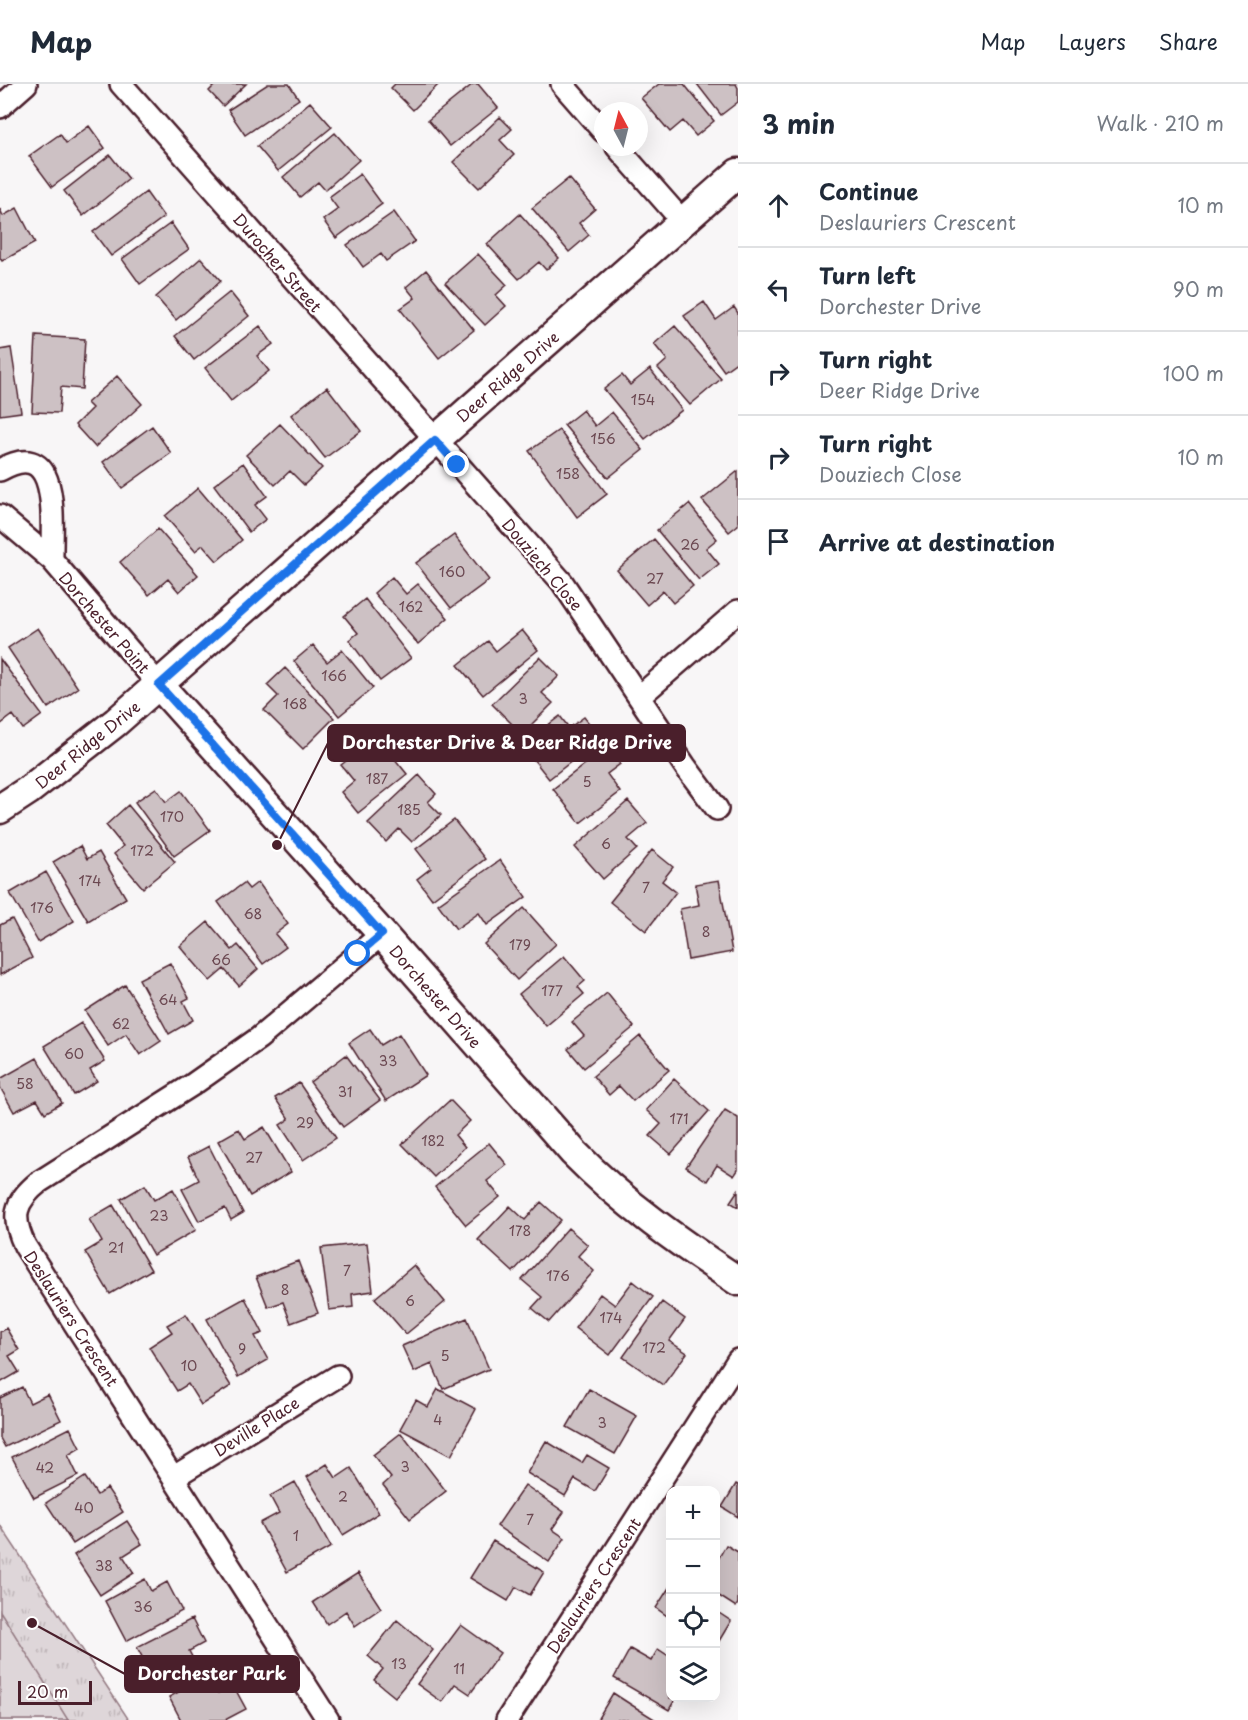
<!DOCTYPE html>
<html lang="en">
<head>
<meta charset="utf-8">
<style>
  :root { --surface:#fff; --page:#f2f2f3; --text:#1f2937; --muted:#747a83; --line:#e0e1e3 }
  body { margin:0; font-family:"Playpen Sans",sans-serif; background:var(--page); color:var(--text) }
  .controls { position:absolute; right:18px; bottom:18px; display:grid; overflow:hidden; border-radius:12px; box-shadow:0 6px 24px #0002 }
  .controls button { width:54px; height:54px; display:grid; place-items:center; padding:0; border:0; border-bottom:2px solid var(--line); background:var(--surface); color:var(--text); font:30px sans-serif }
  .compass { position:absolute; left:594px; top:18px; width:54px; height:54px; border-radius:50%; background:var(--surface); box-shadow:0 6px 24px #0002; rotate:353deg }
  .scale { position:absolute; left:18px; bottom:15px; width:74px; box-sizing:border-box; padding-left:6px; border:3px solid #4a1f2b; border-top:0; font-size:16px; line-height:21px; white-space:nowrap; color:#4a1f2b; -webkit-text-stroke:4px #fff; paint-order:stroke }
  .stop { position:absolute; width:18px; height:18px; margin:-14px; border:4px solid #1a73e8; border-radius:50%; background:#fff }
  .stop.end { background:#1a73e8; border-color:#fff; box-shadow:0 2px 6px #0008 }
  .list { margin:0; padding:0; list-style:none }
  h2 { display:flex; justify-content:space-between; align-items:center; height:78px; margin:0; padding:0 24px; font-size:26px }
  h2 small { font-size:20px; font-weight:400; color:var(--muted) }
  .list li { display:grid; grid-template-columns:39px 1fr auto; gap:18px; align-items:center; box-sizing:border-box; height:84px; padding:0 24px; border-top:2px solid var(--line) }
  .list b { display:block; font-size:22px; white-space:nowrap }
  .list p { margin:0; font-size:20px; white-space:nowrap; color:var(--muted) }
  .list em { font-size:20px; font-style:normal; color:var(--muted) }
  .icon { flex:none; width:33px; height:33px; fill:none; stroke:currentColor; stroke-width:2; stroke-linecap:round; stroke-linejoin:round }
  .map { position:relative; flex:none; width:738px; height:1636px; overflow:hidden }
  header { display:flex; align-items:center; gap:36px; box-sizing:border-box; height:84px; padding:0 30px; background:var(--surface); border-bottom:2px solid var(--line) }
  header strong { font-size:28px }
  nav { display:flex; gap:33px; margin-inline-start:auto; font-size:21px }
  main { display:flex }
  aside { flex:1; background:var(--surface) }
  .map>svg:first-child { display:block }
  .park { fill:url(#park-tufts); stroke:#947a82; stroke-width:1.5 }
  .pitch { fill:#ded6d9; stroke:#947a82; stroke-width:1.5 }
  .building { fill:#cdc1c4; stroke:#4a1f2b; stroke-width:1.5 }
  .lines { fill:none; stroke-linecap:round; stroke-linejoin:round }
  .street-casing { stroke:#4a1f2b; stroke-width:26 }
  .secondary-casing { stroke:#4a1f2b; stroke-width:33 }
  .street { stroke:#fff; stroke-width:21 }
  .secondary { stroke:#fff; stroke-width:28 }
  .route { stroke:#1a73e8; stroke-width:8 }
  .labels { text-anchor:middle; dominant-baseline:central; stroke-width:4.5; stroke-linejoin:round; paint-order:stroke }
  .number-label { font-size:14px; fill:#6b4851 }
  .street-label { font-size:16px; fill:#4a1f2b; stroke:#fff }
  .leader { fill:none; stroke:#4a1f2b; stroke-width:2 }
  .callout-dot { fill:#4a1f2b; stroke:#fff; stroke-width:2 }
  .callout { fill:#4a1f2b; stroke:#4a1f2b; stroke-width:2 }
  .callout-label { font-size:18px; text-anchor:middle; font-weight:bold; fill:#fff }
</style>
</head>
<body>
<header>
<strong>Map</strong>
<nav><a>Map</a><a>Layers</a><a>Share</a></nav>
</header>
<main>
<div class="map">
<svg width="738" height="1636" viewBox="0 0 738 1636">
  <defs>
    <pattern id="park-tufts" width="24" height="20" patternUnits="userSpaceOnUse" patternTransform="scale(1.5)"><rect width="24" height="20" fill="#ded6d9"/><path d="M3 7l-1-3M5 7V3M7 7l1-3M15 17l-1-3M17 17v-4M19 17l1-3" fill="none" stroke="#c0b7ba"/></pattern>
  </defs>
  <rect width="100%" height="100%" fill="#f8f6f7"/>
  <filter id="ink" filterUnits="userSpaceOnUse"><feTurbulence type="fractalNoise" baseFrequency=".0167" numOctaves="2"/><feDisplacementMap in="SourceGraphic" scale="12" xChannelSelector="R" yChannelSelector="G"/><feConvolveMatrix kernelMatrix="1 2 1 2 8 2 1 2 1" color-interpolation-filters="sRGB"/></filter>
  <g filter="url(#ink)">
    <path class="park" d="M0 1441 129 1636H0Z"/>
    <path class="pitch" d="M0 1527 68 1636H0Z"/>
    <path class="building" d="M216 0H246L223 22 209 7Z
      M268 0H289L299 15 245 51 228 26Z
      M395 0H439L413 26 391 4Z
      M473 0H478L498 24 450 62 428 36Z
      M659 0H684L714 37 696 52 683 37 670 48 641 14Z
      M697 0H736L738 4V18L721 31Z
      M310 18 332 43 278 87 257 62Z
      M500 33 512 45 500 56 514 71 479 104 453 78Z
      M89 42 105 64 52 103 29 72 60 50 66 59Z
      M335 49 359 76 325 106 318 98 300 113 283 93Z
      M110 71 129 95 83 132 64 107Z
      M360 90 382 120 336 154 323 136 338 125 329 113Z
      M569 94 595 125 579 139 589 151 569 168 532 124Z
      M146 108 164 133 111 172 93 148Z
      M17 124 35 159 2 177 0 174V125L3 132Z
      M394 128 415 157 386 177 381 170 363 183 347 161Z
      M520 130 559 174 546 186 539 178 519 195 487 160Z
      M171 139 189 165 140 200 122 175Z
      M478 170 507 201 496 211 506 222 485 241 445 199Z
      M201 174 221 197 176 236 156 213Z
      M426 186 474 246 439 274 400 225 415 214 406 203Z
      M230 208 249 232 194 276 175 252Z
      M704 218 716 236 734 223 738 229V277L724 287 684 232Z
      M260 242 273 260 257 272 269 287 231 317 205 284Z
      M675 242 721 295 690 321 658 284 667 276 654 260Z
      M36 252 85 255 82 305 61 303 59 329 32 328Z
      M11 264 21 328 0 331V266Z
      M650 285 682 326 645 355 604 305 622 291 630 301Z
      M117 292 142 320 95 363 75 341 92 324 87 319Z
      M327 303 361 347 325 374 291 331Z
      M583 326 595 342 612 328 643 366 608 394 564 341Z
      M280 340 322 384 304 401 290 387 275 401 246 371Z
      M152 342 171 369 122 404 103 378Z
      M559 346 607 410 577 433 529 367Z
      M243 379 267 412 255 421 266 435 249 448 214 401Z
      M738 387V441L729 448 702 416Z
      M198 404 242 456 217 477 203 461 195 467 165 432Z
      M689 420 717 455 706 464 719 480 699 496 657 446Z
      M158 445 198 491 179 508 168 495 149 511 120 478Z
      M454 451 489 496 451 524 416 479Z
      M654 455 693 502 673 519 663 507 647 521 617 486Z
      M392 493 406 510 418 500 448 534 418 560 374 509Z
      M365 515 411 574 380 597 349 556 358 549 344 532Z
      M38 544 78 604 48 624 8 564Z
      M522 546 538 566 483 611 458 581 488 557 496 567Z
      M313 561 327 578 342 566 373 604 339 632 294 577Z
      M540 573 559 592 542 609 553 619 522 650 492 620Z
      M0 575 42 631 23 645 13 631 1 640 0 638Z
      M285 584 334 634 303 665 264 626 278 612 267 601Z
      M560 632 569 644 584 633 601 654 549 695 522 661Z
      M377 653 407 690 358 729 341 708 354 697 341 681Z
      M607 663 620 680 607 690 620 708 580 739 553 705Z
      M419 691 436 710 428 718 441 731 412 758 399 745 386 758 368 739Z
      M156 704 166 718 181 707 210 746 174 772 135 718Z
      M628 717 647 739 628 755 637 765 603 795 575 763Z
      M128 721 175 778 143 804 114 770 123 762 106 741Z
      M454 736 485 775 432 815 417 795 431 784 416 765Z
      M80 762 87 775 99 768 126 814 88 837 53 778Z
      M652 766 673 783 662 797 676 808 646 847 610 818Z
      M500 776 526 813 487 841 479 829 456 845 438 820Z
      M46 788 74 837 38 858 10 809Z
      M719 796 732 868 688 876 680 825 699 821 695 800Z
      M258 798 288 840 275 850 286 863 263 880 218 818 244 799 249 805Z
      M524 824 556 860 517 896 484 860Z
      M12 835 32 874 0 891V841Z
      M208 838 232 866 238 861 258 885 239 902 224 885 210 897 180 862Z
      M564 872 585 897 578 903 584 910 546 942 519 910Z
      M170 879 189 914 183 917 193 936 169 950 139 895Z
      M125 901 161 957 140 971 126 950 108 962 85 927Z
      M607 909 634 943 584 984 568 965 584 952 572 938Z
      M81 939 105 977 90 986 97 997 74 1011 44 962Z
      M370 945 381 961 399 950 426 991 386 1017 349 959Z
      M640 952 669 986 633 1017 619 1002 609 1011 593 992Z
      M346 971 380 1016 343 1043 310 998Z
      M37 974 62 1019 45 1029 37 1016 14 1028 0 1003V995Z
      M674 995 709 1027 671 1070 650 1052 661 1040 646 1026Z
      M299 999 336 1054 303 1076 280 1041 289 1035 275 1014Z
      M450 1016 470 1037 455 1051 465 1063 434 1093 402 1060Z
      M725 1026 738 1034V1086L734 1092 717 1081 707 1097 686 1083Z
      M264 1043 291 1088 250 1112 218 1057 239 1045 245 1055Z
      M489 1059 507 1081 487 1097 500 1113 466 1141 435 1103Z
      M209 1062 243 1129 231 1136 225 1124 199 1137 182 1105 199 1096 188 1073Z
      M145 1101 154 1116 173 1105 196 1146 153 1171 121 1115Z
      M738 1106V1123L730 1118Z
      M541 1118 561 1136 513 1188 478 1156 510 1122 525 1136Z
      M113 1121 151 1186 110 1210 85 1168 102 1158 89 1135Z
      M568 1144 588 1161 578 1172 594 1187 549 1238 532 1224 542 1213 522 1196Z
      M367 1159 373 1207 352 1210 353 1223 329 1226 321 1164Z
      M298 1177 318 1229 291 1239 283 1218 268 1223 256 1193Z
      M414 1181 445 1218 406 1250 375 1214Z
      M633 1197 653 1213 610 1271 575 1244 600 1210 615 1221Z
      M245 1214 263 1249 255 1252 268 1276 238 1293 207 1235Z
      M662 1218 685 1235 669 1257 687 1269 663 1301 623 1273Z
      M186 1230 231 1302 201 1321 188 1300 177 1307 149 1263 172 1248 167 1241Z
      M467 1234 489 1285 443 1305 432 1280 414 1288 402 1262Z
      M6 1244 19 1266 9 1272 19 1288 0 1299V1248Z
      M22 1303 30 1319 48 1310 61 1336 5 1363 0 1354V1314Z
      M438 1305 476 1325 451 1372 400 1345 416 1316 428 1323Z
      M589 1305 637 1332 615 1370 567 1343Z
      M70 1344 80 1364 68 1371 78 1392 34 1414 12 1373Z
      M401 1349 446 1407 410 1435 383 1401 391 1394 373 1371Z
      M546 1357 582 1379 587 1371 609 1384 595 1407 575 1395 565 1412 527 1389Z
      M327 1380 336 1394 351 1384 379 1429 343 1451 307 1393Z
      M85 1393 97 1411 107 1404 123 1428 73 1460 46 1419Z
      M295 1398 331 1463 287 1488 260 1439 279 1429 270 1412Z
      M736 1400 738 1401V1433L722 1423Z
      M525 1401 564 1428 552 1445 565 1454 549 1478 497 1442Z
      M127 1437 142 1460 123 1472 134 1489 100 1511 74 1471Z
      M493 1457 544 1488 530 1511 516 1503 508 1517 470 1494Z
      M726 1461 738 1468V1519L736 1523 716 1510V1479Z
      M358 1489 381 1524 355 1542 346 1527 327 1540 313 1518Z
      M145 1495 151 1507 167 1498 182 1527 126 1557 105 1517Z
      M670 1502V1534L656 1524Z
      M716 1527 731 1537 716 1562Z
      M192 1535 204 1559 189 1567 200 1588 161 1609 137 1563Z
      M397 1536 433 1566 395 1613 374 1596 383 1585 368 1572Z
      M461 1541 500 1569 470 1610 455 1600 442 1618 417 1600Z
      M630 1565 651 1577 658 1565 670 1573V1614H676L669 1626 614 1594Z
      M209 1592 218 1609 233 1601 246 1625 225 1636H181L169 1613Z
      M613 1609 630 1620 656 1636H597Z"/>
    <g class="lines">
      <defs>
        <path id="street" d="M121 0 562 498 685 682 717 725
          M562 0 603 47
          M0 23 26 0
          M617 63 683 138
          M0 386C63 350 51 442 52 476
          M0 432 52 476 159 601
          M639 613 738 527
          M174 1393 338 1292
          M328 1636 25 1162C11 1133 14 1118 39 1098L192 1001 259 954 382 850
          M507 1636 738 1276"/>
        <path id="secondary" d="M159 601 382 850 574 1069C623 1119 680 1159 738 1197
          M0 725 29 706 116 638 738 89"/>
      </defs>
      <use href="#street" class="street-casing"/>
      <use href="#secondary" class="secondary-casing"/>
      <use href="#street" class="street"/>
      <use href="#secondary" class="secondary"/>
    </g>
  </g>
  <g class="lines" filter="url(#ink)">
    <path class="route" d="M358 870 382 850 159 601 435 356 457 381"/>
  </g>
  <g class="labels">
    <g class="number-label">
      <text x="643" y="315">154</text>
      <text x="603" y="354">156</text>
      <text x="568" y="389">158</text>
      <text x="690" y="460">26</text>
      <text x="452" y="487">160</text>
      <text x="655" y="494">27</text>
      <text x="411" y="522">162</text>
      <text x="334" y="591">166</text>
      <text x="523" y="614">3</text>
      <text x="295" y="619">168</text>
      <text x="377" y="694">187</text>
      <text x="587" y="697">5</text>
      <text x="409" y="725">185</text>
      <text x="172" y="732">170</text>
      <text x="606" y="759">6</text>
      <text x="142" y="766">172</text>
      <text x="90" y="796">174</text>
      <text x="646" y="803">7</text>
      <text x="42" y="823">176</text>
      <text x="253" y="829">68</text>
      <text x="706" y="847">8</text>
      <text x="520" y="860">179</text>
      <text x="221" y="875">66</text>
      <text x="552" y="906">177</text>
      <text x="168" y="915">64</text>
      <text x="121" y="939">62</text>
      <text x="74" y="969">60</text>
      <text x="388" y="976">33</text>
      <text x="25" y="999">58</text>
      <text x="345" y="1007">31</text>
      <text x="679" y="1034">171</text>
      <text x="305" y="1038">29</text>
      <text x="433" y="1056">182</text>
      <text x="254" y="1073">27</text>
      <text x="159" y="1131">23</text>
      <text x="520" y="1146">178</text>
      <text x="116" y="1163">21</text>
      <text x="347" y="1186">7</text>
      <text x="558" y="1191">176</text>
      <text x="285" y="1205">8</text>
      <text x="410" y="1216">6</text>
      <text x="611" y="1233">174</text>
      <text x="654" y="1263">172</text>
      <text x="242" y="1264">9</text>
      <text x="445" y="1271">5</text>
      <text x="189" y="1281">10</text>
      <text x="438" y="1335">4</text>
      <text x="602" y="1338">3</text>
      <text x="405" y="1382">3</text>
      <text x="45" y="1383">42</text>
      <text x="343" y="1412">2</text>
      <text x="84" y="1423">40</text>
      <text x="530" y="1435">7</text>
      <text x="296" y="1451">1</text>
      <text x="104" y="1481">38</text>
      <text x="143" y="1522">36</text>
      <text x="399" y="1579">13</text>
      <text x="459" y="1584">11</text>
    </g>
    <g class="street-label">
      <text transform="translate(278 178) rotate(49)">Durocher Street</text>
      <text transform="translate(507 292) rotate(-41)">Deer Ridge Drive</text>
      <text transform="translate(543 480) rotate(50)">Douziech Close</text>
      <text transform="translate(105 538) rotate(49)">Dorchester Point</text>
      <text transform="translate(87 660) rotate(-39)">Deer Ridge Drive</text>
      <text transform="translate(436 912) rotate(49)">Dorchester Drive</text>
      <text transform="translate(72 1234) rotate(57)">Deslauriers Crescent</text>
      <text transform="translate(256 1342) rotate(-32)">Deville Place</text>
      <text transform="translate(593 1501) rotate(-57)">Deslauriers Crescent</text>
    </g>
  </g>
  <path class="leader" d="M277 761L328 659M32 1539L125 1590"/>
  <g class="callout-dot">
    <circle cx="277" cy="761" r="6"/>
    <circle cx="32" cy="1539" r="6"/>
  </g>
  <g class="callout">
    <rect x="328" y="641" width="357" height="36" rx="6"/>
    <rect x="125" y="1572" width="174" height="36" rx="6"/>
  </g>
  <g class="callout-label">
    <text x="507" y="665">Dorchester Drive &amp; Deer Ridge Drive</text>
    <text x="212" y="1596">Dorchester Park</text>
  </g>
</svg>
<div class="controls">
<button>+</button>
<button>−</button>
<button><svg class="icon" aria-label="locate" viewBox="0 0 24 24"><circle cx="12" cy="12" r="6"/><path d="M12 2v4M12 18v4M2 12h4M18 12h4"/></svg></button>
<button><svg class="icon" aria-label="layers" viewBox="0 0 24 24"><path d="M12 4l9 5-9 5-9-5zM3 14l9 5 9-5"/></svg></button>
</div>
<svg class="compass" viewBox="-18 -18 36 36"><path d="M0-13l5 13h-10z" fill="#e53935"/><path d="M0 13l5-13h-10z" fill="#747a83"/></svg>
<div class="scale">20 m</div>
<div class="stop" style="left:358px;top:870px"></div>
<div class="stop end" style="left:457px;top:381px"></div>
</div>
<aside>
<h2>3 min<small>Walk · 210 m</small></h2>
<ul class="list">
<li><svg class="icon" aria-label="ahead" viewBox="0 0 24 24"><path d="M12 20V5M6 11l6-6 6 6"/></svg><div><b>Continue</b><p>Deslauriers Crescent</p></div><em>10 m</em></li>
<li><svg class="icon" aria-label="left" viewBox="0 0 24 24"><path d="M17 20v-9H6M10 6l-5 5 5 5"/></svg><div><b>Turn left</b><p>Dorchester Drive</p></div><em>90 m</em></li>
<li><svg class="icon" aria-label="right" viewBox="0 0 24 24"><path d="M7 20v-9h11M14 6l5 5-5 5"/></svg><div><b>Turn right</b><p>Deer Ridge Drive</p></div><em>100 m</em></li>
<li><svg class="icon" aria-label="right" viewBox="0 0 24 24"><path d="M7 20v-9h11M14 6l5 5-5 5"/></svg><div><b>Turn right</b><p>Douziech Close</p></div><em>10 m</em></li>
<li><svg class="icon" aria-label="arrive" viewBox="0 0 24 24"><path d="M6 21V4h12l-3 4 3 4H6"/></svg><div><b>Arrive at destination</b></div></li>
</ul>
</aside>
</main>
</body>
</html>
